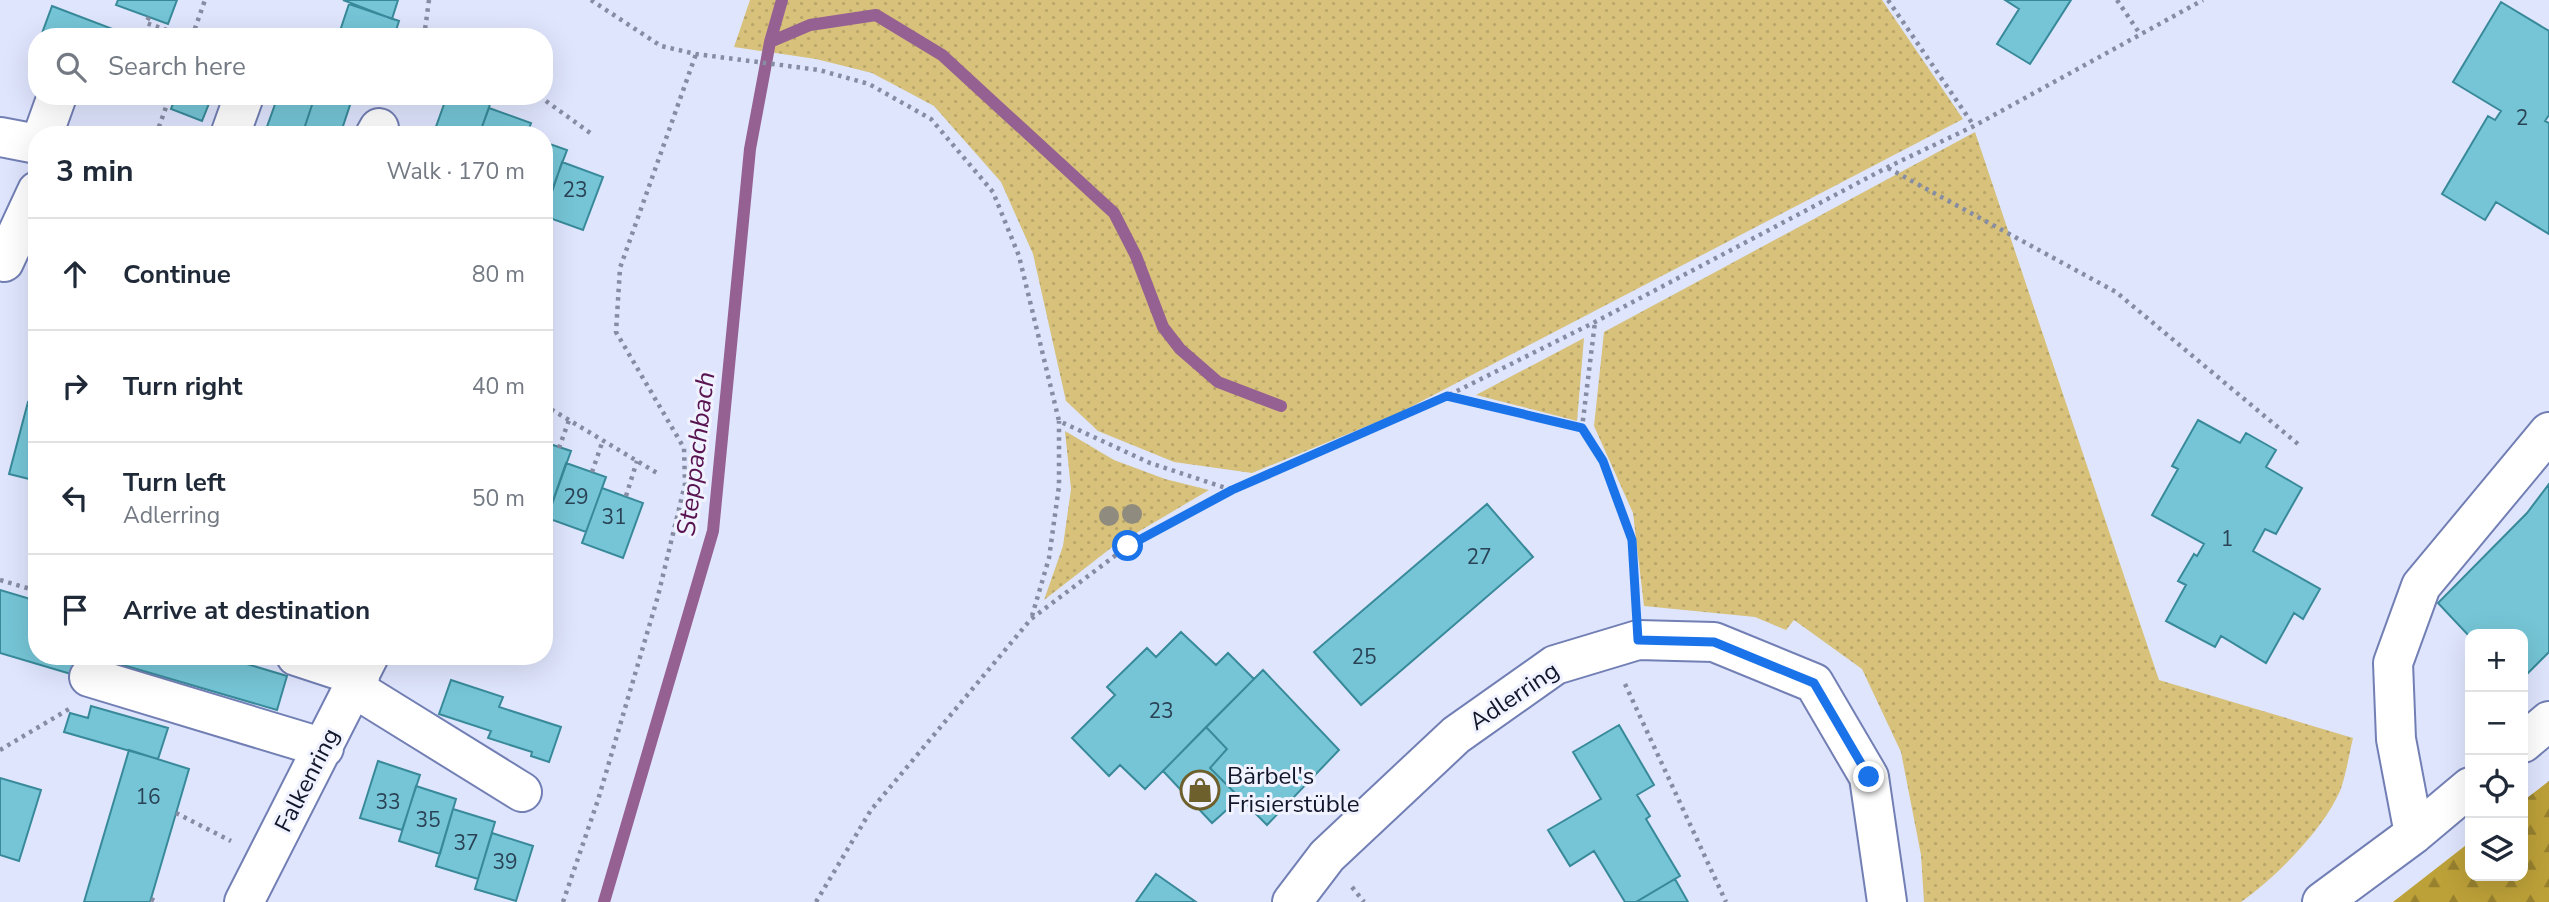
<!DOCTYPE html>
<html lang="en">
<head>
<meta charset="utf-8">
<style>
  :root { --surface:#fff; --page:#f2f2f3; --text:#1f2937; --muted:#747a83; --line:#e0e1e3 }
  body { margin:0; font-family:"Nunito Sans",sans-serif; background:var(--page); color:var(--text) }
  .controls { position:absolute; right:21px; bottom:21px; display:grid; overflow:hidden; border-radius:14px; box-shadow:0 7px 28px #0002 }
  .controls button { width:63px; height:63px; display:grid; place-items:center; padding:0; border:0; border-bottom:2px solid var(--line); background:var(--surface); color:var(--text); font:35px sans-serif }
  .stop { position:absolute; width:21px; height:21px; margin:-16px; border:5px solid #1a73e8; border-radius:50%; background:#fff }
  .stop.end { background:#1a73e8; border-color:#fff; box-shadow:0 2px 7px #0008 }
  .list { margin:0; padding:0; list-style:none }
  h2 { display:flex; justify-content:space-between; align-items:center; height:91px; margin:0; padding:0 28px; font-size:30px }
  h2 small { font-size:23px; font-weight:400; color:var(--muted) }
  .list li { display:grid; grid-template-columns:46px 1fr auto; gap:21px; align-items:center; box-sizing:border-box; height:112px; padding:0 28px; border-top:2px solid var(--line) }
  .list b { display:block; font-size:26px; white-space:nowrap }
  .list p { margin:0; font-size:23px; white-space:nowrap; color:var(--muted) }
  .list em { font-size:23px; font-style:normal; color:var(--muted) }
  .icon { flex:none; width:38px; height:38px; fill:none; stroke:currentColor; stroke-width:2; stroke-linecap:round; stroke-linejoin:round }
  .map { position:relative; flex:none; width:2549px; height:902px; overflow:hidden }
  .search { position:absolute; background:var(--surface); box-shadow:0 7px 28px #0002; left:28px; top:28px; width:525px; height:77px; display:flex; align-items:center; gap:18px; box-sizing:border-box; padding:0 24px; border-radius:28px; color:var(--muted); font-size:26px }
  .panel { position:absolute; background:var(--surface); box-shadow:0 7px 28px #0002; left:28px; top:126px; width:525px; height:539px; border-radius:28px }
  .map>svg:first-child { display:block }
  .grass { fill:url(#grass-dots) }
  .forest { fill:url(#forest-firs) }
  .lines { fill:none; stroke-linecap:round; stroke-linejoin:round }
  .stream { stroke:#956092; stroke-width:12 }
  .building { fill:#75c5d6; stroke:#388a9a; stroke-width:2 }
  .minor-casing { stroke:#727fb4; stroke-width:42 }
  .path { stroke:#868ca2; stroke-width:4.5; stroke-dasharray:3.5 5; stroke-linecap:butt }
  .minor { stroke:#fff; stroke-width:38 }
  .tree { fill:#8f8b7e }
  .route { stroke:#1a73e8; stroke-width:9 }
  .labels { text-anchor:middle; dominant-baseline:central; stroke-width:6; stroke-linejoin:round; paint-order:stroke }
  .number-label { font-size:21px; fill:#2a4255 }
  .street-label { font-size:24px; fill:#11162a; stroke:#f0f3ff }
  .poi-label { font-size:24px; fill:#11162a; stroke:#f0f3ff; text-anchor:start }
  .water-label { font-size:26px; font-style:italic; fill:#581350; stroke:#f0f3ff }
</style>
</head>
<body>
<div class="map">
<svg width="2549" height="902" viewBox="0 0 2549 902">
  <defs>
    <pattern id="grass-dots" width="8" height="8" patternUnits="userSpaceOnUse" patternTransform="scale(1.75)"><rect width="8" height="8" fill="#d7c17b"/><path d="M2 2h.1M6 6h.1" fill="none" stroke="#b8a56a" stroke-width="1.8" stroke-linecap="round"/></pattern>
    <pattern id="forest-firs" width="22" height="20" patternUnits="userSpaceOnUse" patternTransform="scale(1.75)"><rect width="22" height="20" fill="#bca038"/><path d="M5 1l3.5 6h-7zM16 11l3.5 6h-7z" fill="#97812f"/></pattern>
  </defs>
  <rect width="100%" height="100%" fill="#dfe5fd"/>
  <path class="grass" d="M750 0H1882L1963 119 1399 413 1252 473 1174 462 1098 431 1066 401 1033 254 1001 182 934 106 872 73 816 59 734 47Z
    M1975 132 2159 680 2353 738C2349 755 2346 775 2340 791 2323 830 2275 878 2241 902H1924L1921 855 1901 752 1862 669 1794 620 1786 630 1755 617 1644 606 1633 513 1594 426 1604 332Z
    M1584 338 1577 421 1476 395Z
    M1065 431 1114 460 1165 479 1209 490 1111 548 1044 600 1063 546 1071 489Z"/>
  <path class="forest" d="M2549 781V902H2393L2470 842V876H2523V801Z"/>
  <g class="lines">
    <path class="stream" d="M770 42 810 25 876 15 942 55 1114 213 1136 256 1163 327 1180 349 1218 382 1281 406
      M604 902 713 531 750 149 770 42 782 0"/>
  </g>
  <path class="building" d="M118 0H177L168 24 116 5Z
    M343 0H398L392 19Z
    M2005 0H2071L2030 64 1997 44 2019 9Z
    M2501 2 2549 31V115L2545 121 2549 123V234L2496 202 2485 220 2442 194 2488 116 2495 120 2501 111 2453 82Z
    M349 4 399 21 394 37H338Z
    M52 6 118 31 116 37 41 36Z
    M176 96H212L202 121 171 109Z
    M278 96H315L302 135H264Z
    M315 96H334L351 102 340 135H302Z
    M368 96H385L383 102Z
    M447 96H493L479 135H433Z
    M489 108 531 123 527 135H479Z
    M544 142 567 150 547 203 544 202Z
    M562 162 603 177 583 230 544 216Z
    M544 327 552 330 544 350Z
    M28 402 37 404V481L9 474Z
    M2198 420 2240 443 2246 433 2276 450 2266 467 2302 488 2276 534 2265 529 2253 551 2320 589 2303 619 2294 613 2266 663 2221 636 2215 647 2166 621 2186 585 2178 581 2194 554 2197 556 2204 544 2152 515 2178 469 2172 466Z
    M544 442 571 451 551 507 544 504Z
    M566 463 606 477 586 532 547 518Z
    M2549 484V652L2523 678V634H2470V637L2438 603 2527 513Z
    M602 488 643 503 623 558 582 543Z
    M1487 504 1533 557 1361 705 1314 652Z
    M0 590 37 601V656H87L81 677 0 653Z
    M1181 632 1216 665 1228 653 1254 679 1145 789 1120 765 1109 776 1072 738 1115 695 1107 687 1147 648 1156 657Z
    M118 656H220L287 676 277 710 116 663Z
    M1263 670 1339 750 1267 825 1210 768 1227 749 1206 727Z
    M451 680 503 697 499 707 561 727 549 762 531 756 532 752 488 738 491 731 439 714Z
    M91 706 168 728 158 759 64 732 70 713 88 718Z
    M1619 725 1654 785 1637 795 1650 816 1646 819 1680 876 1636 902H1625L1594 851 1570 866 1548 830 1601 799 1573 752Z
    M1206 727 1227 749 1210 768 1240 798 1212 823 1163 771Z
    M129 750 189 769 150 902H84Z
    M378 761 420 775 402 830 360 818Z
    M0 778 41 790 19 861 0 855Z
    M416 786 456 799 440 854 399 841Z
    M453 809 495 822 478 879 436 866Z
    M492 833 533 846 516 901 475 889Z
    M1156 874 1196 902H1136Z
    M1675 879 1688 902H1636Z"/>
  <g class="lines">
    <defs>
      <path id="minor" d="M43 135 57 96
        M230 135 244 96
        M375 135 379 128
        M0 137 37 144
        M0 260 4 262 37 191
        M296 656 360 677
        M89 677 324 748
        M354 688 522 792
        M2523 743 2549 721
        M2414 834 2396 739 2393 663 2421 586 2549 432
        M244 902 369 656
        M1292 902 1327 856 1456 735 1555 665 1638 640 1714 642 1814 683 1869 777 1887 902
        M2322 902 2414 834 2470 787"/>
    </defs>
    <use href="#minor" class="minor-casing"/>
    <path class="path" d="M591 0 661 46 696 54 819 70 869 84 931 119 993 192 1019 256 1059 421 1150 463 1232 490
      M1888 0 1974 126
      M2117 0 2140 34
      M149 17 146 23 188 37
      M192 37 205 0
      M424 37 429 0
      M539 96 593 135
      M156 135 170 96
      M1888 168 2116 292 2298 444
      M1448 396 1582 428 1595 322
      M544 405 657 473
      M1582 428 1603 461 1632 540 1636 601
      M559 448 569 420
      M592 472 603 440
      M626 496 637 461
      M0 580 37 591
      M1032 616 1049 558 1059 486V421
      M1625 684 1726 902
      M0 750 69 709
      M176 813 231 841
      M1352 887 1364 902
      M151 899 157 902
      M563 902 598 800 658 596 685 484 684 448 616 332 620 268 696 54
      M816 902 871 810 1031 619 1128 546 1232 490 1447 396 1595 322 1888 167 1974 126 2203 0"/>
    <use href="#minor" class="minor"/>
  </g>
  <g class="tree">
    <circle cx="1132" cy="514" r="10"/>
    <circle cx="1109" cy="516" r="10"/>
  </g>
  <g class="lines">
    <path class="route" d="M1128 546 1232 490 1447 396 1582 428 1603 461 1632 540 1638 640 1714 642 1814 683 1869 777"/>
  </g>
  <defs>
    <symbol id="shop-ring" viewBox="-11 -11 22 22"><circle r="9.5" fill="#f0f3ff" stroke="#6e602d" stroke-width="1.5"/><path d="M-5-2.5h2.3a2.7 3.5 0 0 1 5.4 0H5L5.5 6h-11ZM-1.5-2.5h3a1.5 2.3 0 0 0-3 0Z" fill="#6e602d"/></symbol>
  </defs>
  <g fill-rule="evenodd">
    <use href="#shop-ring" x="1178" y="768" width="44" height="44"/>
  </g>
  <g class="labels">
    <g class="number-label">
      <text x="2522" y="118">2</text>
      <text x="575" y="190">23</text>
      <text x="576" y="497">29</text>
      <text x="614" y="517">31</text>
      <text x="2227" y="539">1</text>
      <text x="1479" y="557">27</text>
      <text x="1364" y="657">25</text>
      <text x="1161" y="711">23</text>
      <text x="148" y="797">16</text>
      <text x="388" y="802">33</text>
      <text x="428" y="820">35</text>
      <text x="466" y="843">37</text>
      <text x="505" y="862">39</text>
    </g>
    <g class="street-label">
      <text transform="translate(1514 696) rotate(-34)">Adlerring</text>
      <text transform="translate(307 780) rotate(-63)">Falkenring</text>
    </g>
    <g class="poi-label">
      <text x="1227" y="776">Bärbel's<tspan x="1227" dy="28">Frisierstüble</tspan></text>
    </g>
    <g class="water-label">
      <text transform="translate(696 454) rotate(-83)">Steppachbach</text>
    </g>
  </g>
</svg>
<div class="controls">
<button>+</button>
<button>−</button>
<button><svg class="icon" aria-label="locate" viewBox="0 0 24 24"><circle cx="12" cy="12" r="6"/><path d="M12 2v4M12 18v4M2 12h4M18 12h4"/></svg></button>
<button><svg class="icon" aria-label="layers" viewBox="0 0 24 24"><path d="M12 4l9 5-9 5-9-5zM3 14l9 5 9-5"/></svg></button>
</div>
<div class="stop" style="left:1128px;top:546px"></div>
<div class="stop end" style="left:1869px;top:777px"></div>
<div class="search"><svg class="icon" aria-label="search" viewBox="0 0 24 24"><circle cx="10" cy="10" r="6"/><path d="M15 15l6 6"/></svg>Search here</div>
<section class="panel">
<h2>3 min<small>Walk · 170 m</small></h2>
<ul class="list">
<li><svg class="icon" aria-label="ahead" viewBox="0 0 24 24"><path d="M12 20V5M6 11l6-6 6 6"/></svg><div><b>Continue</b></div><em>80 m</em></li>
<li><svg class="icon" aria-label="right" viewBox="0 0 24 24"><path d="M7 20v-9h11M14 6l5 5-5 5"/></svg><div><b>Turn right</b></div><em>40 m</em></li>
<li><svg class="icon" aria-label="left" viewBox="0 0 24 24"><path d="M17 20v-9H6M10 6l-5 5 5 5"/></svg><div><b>Turn left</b><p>Adlerring</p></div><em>50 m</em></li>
<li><svg class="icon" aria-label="arrive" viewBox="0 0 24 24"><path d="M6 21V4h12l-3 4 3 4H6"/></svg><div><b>Arrive at destination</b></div></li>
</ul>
</section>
</div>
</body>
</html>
